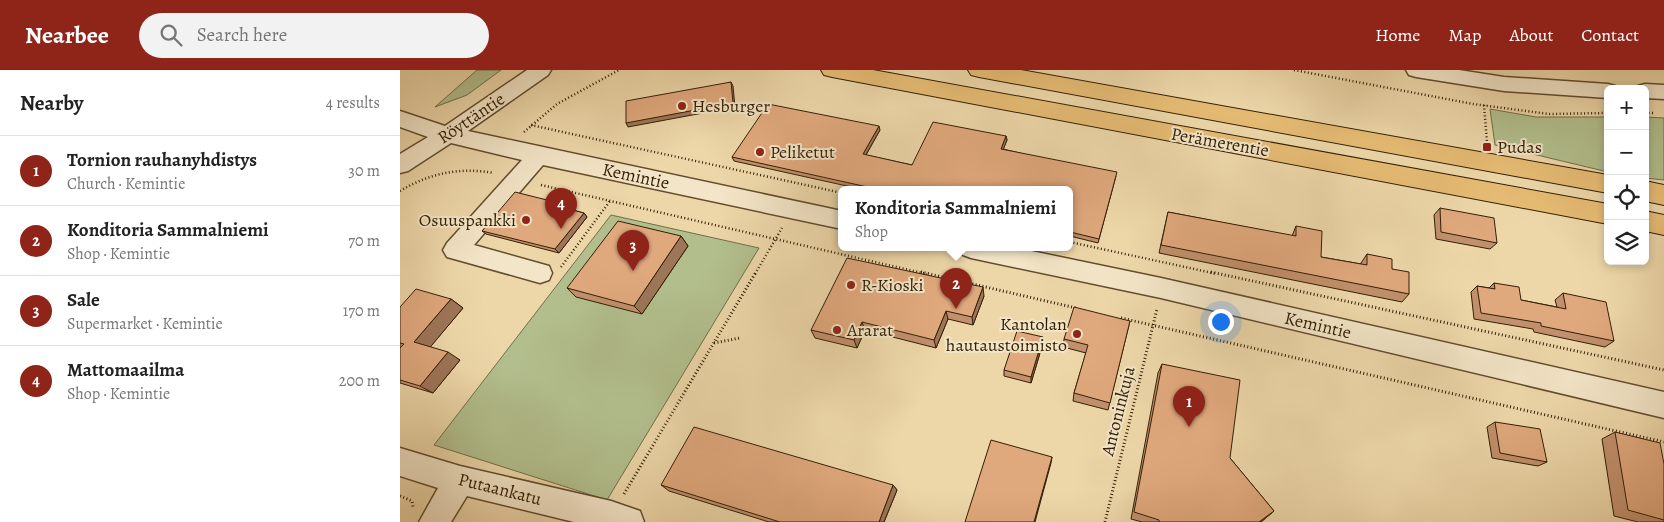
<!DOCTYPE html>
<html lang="en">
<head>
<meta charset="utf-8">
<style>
  :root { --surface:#fff; --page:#f2f2f2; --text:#222; --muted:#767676; --line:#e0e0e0; --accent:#8f2418 }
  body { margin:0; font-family:Alegreya,serif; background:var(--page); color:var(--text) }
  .controls { position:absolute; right:15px; top:15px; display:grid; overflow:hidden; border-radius:8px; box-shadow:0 2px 8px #0003 }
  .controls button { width:45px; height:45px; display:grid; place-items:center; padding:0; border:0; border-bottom:1px solid var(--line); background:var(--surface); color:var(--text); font:25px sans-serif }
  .you { position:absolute; left:820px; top:251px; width:18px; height:18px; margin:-12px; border:4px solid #fff; border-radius:50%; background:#1a73e8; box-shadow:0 0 0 8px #1a73e833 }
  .badge { display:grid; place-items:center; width:32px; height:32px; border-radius:50%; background:var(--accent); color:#fff; font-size:16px; font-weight:700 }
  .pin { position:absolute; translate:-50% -41px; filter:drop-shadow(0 1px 2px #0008) }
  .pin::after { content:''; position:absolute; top:26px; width:18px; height:15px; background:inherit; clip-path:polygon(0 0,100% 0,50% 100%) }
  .popup { position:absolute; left:438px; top:116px; width:235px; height:65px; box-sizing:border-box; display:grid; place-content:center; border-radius:8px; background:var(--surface); filter:drop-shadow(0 1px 4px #0005); font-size:16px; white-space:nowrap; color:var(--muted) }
  .popup b { font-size:19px; color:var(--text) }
  .popup::after { content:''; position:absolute; left:50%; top:100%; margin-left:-10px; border:10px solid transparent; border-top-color:var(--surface) }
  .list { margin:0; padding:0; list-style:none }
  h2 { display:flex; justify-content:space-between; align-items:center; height:65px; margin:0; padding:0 20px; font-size:21px }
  h2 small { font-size:16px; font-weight:400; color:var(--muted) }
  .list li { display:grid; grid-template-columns:32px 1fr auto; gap:15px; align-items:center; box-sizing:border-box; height:70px; padding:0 20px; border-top:1px solid var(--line) }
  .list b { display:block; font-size:19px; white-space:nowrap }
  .list p { margin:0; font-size:16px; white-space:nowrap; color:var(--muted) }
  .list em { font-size:16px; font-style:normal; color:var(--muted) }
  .icon { flex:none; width:28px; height:28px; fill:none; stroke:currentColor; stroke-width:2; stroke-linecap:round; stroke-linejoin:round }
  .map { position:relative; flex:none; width:1264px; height:452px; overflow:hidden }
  header { display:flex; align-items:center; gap:30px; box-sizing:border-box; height:70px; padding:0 25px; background:var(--accent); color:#fff }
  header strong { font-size:24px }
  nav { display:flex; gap:28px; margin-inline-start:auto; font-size:18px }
  .search { width:350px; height:45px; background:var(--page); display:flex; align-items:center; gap:12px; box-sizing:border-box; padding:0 18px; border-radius:28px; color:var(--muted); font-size:19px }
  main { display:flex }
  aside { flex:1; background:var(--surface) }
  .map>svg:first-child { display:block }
  .green { fill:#b2bf8d; stroke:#726f49 }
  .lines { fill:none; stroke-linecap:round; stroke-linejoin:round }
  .minor-casing { stroke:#624d2e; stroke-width:3 }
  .highway-casing { stroke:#331f05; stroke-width:2 }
  .path-far1 { stroke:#331f05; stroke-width:2.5; stroke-dasharray:1 2.5; stroke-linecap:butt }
  .path { stroke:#331f05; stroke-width:3; stroke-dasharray:1 2.5; stroke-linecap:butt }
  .minor { fill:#f3e5c7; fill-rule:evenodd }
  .highway { fill:#e6bc74; fill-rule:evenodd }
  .wall { fill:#c1906c; stroke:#331f05 }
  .shaded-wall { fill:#9d7658; stroke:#331f05 }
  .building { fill:#e0a87d; stroke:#331f05 }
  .poi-dot { fill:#8f2418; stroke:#f3e5c7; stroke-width:2 }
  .labels { text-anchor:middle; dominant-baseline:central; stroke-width:4; stroke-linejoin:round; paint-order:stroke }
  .poi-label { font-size:18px; fill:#331f05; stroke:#f3e5c7; text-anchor:start }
  .street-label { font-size:18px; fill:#331f05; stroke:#f3e5c7 }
</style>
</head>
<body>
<header>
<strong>Nearbee</strong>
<div class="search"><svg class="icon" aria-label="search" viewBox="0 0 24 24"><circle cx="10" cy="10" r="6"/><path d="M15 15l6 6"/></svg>Search here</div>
<nav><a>Home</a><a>Map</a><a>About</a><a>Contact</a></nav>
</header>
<main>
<aside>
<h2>Nearby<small>4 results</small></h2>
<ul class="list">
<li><span class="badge">1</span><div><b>Tornion rauhanyhdistys</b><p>Church · Kemintie</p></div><em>30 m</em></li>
<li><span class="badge">2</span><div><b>Konditoria Sammalniemi</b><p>Shop · Kemintie</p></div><em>70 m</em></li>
<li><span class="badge">3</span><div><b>Sale</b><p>Supermarket · Kemintie</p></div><em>170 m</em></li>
<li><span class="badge">4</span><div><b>Mattomaailma</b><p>Shop · Kemintie</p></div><em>200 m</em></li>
</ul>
</aside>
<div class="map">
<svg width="1264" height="452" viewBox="0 0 1264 452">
  <rect width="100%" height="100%" fill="#edd7a9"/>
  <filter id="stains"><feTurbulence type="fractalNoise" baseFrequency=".004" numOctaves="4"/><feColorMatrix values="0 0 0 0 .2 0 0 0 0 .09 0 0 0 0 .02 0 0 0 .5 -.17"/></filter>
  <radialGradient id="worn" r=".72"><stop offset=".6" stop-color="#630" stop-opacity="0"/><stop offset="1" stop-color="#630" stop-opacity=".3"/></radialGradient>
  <path class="green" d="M77 0H101L67 25 35 37Z
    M1090 39 1136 47H1208V102L1095 75Z
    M1245 47 1264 48V110L1245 108Z
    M211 145 359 178 207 430 34 375Z"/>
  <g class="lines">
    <defs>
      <path id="minor" d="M127 0H151L148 5 68 61 442 141V159L143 95 74 175 149 196 152 203 149 210 140 213 47 187 43 180 47 173 122 90 51 73 8 101 0 103V84L28 67 0 57V41L45 56Z
        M1006 0H1059L1104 7 1208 14 1215 16 1217 19H1208V28L1104 21 1016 7 1009 5Z
        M1245 14 1264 15V29L1245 28V19H1236L1238 16Z
        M559 178H617L761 208 1264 322V348L761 228 571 188 563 185Z
        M0 378 60 396 211 431 240 441 244 452H174L67 426 51 452H19L38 418 0 406Z"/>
      <path id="highway" d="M421 0H473L1208 134V154L432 7 424 5Z
        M568 0H621L1208 105V123L579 7 571 5Z
        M1245 111 1264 115V135L1245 131Z
        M1245 141 1264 145V165L1245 161Z"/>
    </defs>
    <use href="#minor" class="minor-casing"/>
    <use href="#highway" class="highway-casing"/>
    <path class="path-far1" d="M894 0 1073 34 1149 44 1208 43
      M1084 35 1087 72
      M1245 43H1253
      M131 55 442 123
      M124 62 157 34 219 0
      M141 115 527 204
      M0 121C30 103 60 97 94 103
      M670 172 817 204
      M161 197 210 131
      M355 204 382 158"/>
    <path class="path" d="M521 202 676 238
      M811 202 1264 300
      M721 248 1264 372
      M314 273 340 268
      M224 424 356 202
      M0 426 12 431 13 437
      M705 452 757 239"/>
    <use href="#minor" class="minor"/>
    <use href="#highway" class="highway"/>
  </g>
  <path class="wall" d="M480 60 466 85 512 95 606 66 607 70 603 79 716 106 698 173 670 166V120H465L334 91 332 87Z
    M159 133 163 137 162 138 184 143 187 147 159 183 86 164 82 161Z
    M1040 138 1097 173 1090 179 1036 169 1034 145Z
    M768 142 892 166 896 156 921 187 961 194V193L967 184 992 199 1009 224 1002 232 759 183Z
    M281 166 288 176 242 244 176 227 167 218Z
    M1094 213 1121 230 1157 237 1155 230 1163 223 1214 271 1205 277 1134 262 1133 259 1074 249 1071 222 1077 216 1089 218Z
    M584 226 573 255 548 249 536 278 465 260 457 278 415 268 411 260Z
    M51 229 63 238 30 277 60 290 33 323 0 313V237Z
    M730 251 708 340 673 331 674 323 686 283 663 277 664 269Z
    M643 267V273L631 313 604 306V300Z
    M762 294 830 388 874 441 861 452H742L731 449 758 303Z
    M1095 352 1147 392 1138 396 1092 388 1087 357Z
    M1215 362 1264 394V452H1238L1214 446 1202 369Z
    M261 415H493L497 420 484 452H369L269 421Z"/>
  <path class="shaded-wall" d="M331 12 333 16 335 37 228 57 226 53Z
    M479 56 480 60 464 88 463 84Z
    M606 66 607 70 602 83 601 79Z
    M159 133 163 137 160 140 157 136Z
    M184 143 187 147 159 183 155 179Z
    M281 166 288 176 242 244 234 236Z
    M583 217 584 226 573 255 572 247Z
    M51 229 63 238 27 281 14 272Z
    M546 241 548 249 536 278 534 270Z
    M462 252 465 260 457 278 454 270Z
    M643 267V273L631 313V307Z
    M48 282 60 290 33 323 20 316Z
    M652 387 651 393 635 452H634Z
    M493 415 497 420 484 452H479Z
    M874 441 861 452H859Z"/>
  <path class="building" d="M331 12 333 33 226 53V31Z
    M368 34 479 56 463 84 512 95 533 52 606 66 601 79 717 102 699 169 670 162V120H481L332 87Z
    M115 122 159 133 157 136 184 143 155 179 82 161Z
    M1040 138 1094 148 1097 173 1041 162Z
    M768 142 896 166V156L922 161 921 187 967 195V184L992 189V199L1009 202V224L761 175Z
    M218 151 281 166 234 236 167 218Z
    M447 188 583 217 572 247 546 241 534 270 462 252 454 270 411 260Z
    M1094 213 1119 217 1121 230 1166 239 1163 223 1206 232 1214 271 1141 256V253L1081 243 1077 216 1095 219Z
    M16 219 51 229 14 272 48 282 20 316 0 310V278L4 274 0 273V237Z
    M674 237 730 251 710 333 674 323 688 275 664 269Z
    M617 261 643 267 631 307 604 300Z
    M762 294 840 310 830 388 874 441 859 452H759V450L734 442Z
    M1095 352 1140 359 1147 392 1100 383Z
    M294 357 493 415 479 452H380L261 415Z
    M1215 362 1260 373 1264 394V450L1228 440Z
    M591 370 652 387 634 452H565Z"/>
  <g class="poi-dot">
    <circle cx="282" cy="36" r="5"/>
    <rect x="1082" y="72" width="10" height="10" rx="2.5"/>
    <circle cx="360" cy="82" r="5"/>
    <circle cx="126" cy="150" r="5"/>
    <circle cx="451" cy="215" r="5"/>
    <circle cx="437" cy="260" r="5"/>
    <circle cx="677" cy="264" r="5"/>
  </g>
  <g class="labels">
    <g class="poi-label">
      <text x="292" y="36">Hesburger</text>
      <text x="1097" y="77">Pudas</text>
      <text x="370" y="82">Peliketut</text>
      <text x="116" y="150" text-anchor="end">Osuuspankki</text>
      <text x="461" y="215">R-Kioski</text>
      <text x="667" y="254" text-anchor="end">Kantolan<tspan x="667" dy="21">hautaustoimisto</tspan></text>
      <text x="447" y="260">Ararat</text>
    </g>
    <g class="street-label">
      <text transform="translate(71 48) rotate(-34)">Röyttäntie</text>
      <text transform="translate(820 72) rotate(10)">Perämerentie</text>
      <text transform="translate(236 106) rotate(12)">Kemintie</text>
      <text transform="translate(918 255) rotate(13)">Kemintie</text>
      <text transform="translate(718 341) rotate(-76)">Antoninkuja</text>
      <text transform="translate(100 419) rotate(14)">Putaankatu</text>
    </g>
  </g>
  <rect width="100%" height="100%" filter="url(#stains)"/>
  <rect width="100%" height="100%" fill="url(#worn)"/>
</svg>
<div class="controls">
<button>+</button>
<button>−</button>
<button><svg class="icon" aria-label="locate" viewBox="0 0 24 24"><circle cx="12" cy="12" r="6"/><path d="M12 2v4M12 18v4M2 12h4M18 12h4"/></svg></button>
<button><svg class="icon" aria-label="layers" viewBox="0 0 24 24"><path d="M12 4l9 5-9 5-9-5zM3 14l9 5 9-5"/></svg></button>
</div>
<div class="you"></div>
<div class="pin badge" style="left:789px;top:357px">1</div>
<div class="pin badge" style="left:556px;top:239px">2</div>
<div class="popup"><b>Konditoria Sammalniemi</b>Shop</div>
<div class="pin badge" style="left:233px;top:201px">3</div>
<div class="pin badge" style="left:161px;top:159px">4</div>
</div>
</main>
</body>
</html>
